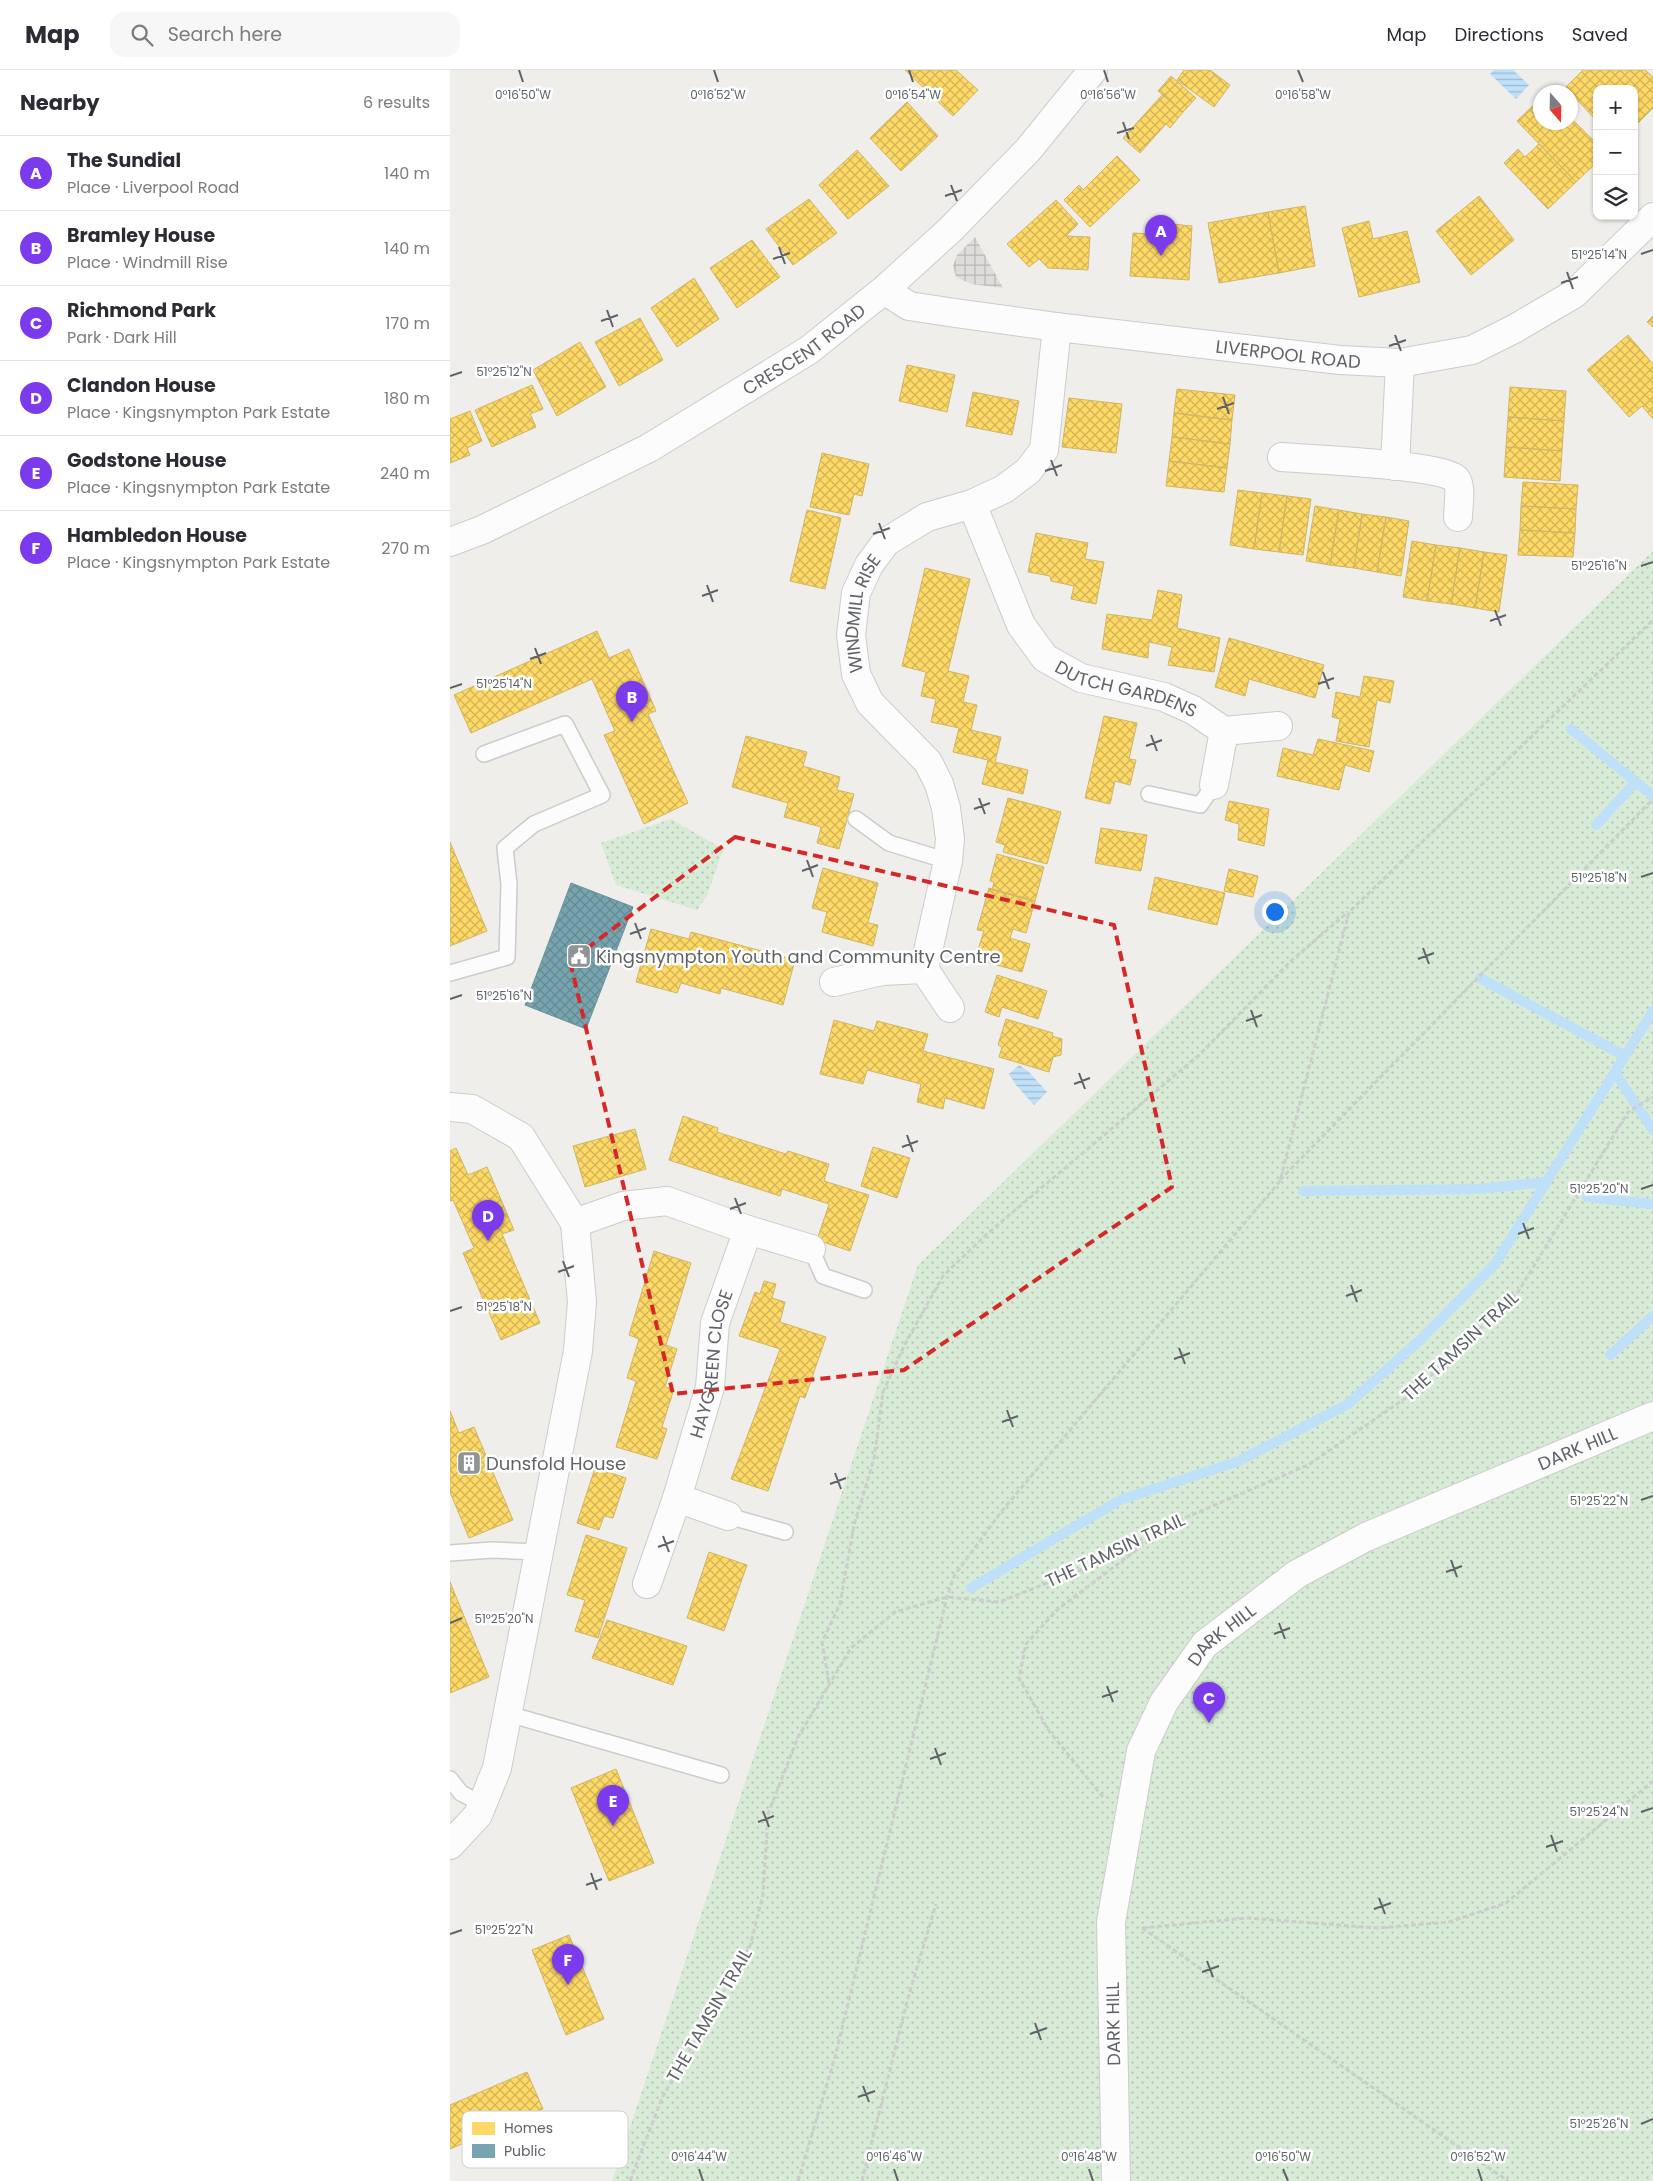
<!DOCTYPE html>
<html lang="en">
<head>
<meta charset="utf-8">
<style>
  :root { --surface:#fff; --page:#f7f7f7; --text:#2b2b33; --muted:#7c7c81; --line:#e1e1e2; --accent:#7c3aed }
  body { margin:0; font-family:Poppins,sans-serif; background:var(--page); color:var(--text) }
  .controls { position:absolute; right:15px; top:15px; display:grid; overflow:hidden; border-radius:10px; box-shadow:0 1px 4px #0004 }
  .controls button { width:45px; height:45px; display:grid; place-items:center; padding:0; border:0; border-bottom:1px solid var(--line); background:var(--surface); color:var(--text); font:25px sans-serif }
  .compass { position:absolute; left:1083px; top:15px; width:45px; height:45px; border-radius:50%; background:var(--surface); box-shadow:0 1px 4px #0004; rotate:160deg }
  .you { position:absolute; left:824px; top:841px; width:18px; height:18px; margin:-12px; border:4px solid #fff; border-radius:50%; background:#1a73e8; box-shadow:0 0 0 8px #1a73e833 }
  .badge { display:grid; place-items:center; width:32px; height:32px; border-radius:50%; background:var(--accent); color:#fff; font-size:16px; font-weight:700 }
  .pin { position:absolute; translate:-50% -41px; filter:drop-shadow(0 1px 2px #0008) }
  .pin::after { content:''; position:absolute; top:26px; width:18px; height:15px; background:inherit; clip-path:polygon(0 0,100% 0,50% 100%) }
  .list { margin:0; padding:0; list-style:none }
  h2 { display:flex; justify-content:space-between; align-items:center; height:65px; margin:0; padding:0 20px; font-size:21px }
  h2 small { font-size:16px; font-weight:400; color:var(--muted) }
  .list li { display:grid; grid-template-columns:32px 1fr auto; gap:15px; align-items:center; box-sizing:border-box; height:75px; padding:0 20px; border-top:1px solid var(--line) }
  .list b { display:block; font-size:19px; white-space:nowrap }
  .list p { margin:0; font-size:16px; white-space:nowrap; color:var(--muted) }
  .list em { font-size:16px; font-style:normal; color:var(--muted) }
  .icon { flex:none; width:28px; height:28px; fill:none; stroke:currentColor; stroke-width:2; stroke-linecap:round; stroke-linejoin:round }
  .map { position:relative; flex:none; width:1203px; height:2111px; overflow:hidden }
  header { display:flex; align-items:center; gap:30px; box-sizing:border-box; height:70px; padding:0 25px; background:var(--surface); border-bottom:1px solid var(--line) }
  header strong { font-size:24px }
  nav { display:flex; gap:28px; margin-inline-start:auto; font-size:18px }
  .search { width:350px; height:45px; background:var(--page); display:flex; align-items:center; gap:12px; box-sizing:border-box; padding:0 18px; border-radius:15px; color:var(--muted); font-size:19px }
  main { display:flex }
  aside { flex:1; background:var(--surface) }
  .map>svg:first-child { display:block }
  .industrial { fill:url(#industrial-grid) }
  .park { fill:url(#park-dots) }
  .water { fill:url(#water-rules) }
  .homes { fill:url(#homes-cross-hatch); stroke:#cfb667 }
  .public { fill:url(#public-cross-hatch); stroke:#6f919a }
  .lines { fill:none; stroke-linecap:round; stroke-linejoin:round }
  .stream { stroke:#bfe0f9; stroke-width:10 }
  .lane-casing { stroke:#cbcccc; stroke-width:18 }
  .street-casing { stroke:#cbcccc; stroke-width:30 }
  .path { stroke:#cacfcc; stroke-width:3; stroke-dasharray:5 2.5; stroke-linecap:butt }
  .lane { stroke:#fdfcfc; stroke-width:15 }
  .street { stroke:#fdfcfc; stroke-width:28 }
  .marked { fill:none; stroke:#d62828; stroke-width:4; stroke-dasharray:10 6; stroke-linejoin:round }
  .ticks { fill:none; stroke:#5f6368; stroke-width:2 }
  .labels { text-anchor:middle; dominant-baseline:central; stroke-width:5; stroke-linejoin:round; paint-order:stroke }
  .street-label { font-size:18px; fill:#5f6368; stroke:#fff }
  .poi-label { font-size:18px; fill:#5f6368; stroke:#fff; text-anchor:start }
  .key { fill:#fff; stroke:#cfd0d2; stroke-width:1 }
  .key-label { font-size:14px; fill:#5f6368 }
  .ticks-label { font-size:12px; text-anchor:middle; fill:#5f6368; stroke:#fff; stroke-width:5; stroke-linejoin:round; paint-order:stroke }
</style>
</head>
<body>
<header>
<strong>Map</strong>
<div class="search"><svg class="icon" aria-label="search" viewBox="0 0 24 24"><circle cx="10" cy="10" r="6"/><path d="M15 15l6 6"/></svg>Search here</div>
<nav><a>Map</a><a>Directions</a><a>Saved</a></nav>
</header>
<main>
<aside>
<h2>Nearby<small>6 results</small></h2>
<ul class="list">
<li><span class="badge">A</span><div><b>The Sundial</b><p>Place · Liverpool Road</p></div><em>140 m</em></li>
<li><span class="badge">B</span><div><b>Bramley House</b><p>Place · Windmill Rise</p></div><em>140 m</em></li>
<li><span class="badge">C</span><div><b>Richmond Park</b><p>Park · Dark Hill</p></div><em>170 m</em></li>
<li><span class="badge">D</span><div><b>Clandon House</b><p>Place · Kingsnympton Park Estate</p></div><em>180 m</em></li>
<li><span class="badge">E</span><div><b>Godstone House</b><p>Place · Kingsnympton Park Estate</p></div><em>240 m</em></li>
<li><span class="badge">F</span><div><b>Hambledon House</b><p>Place · Kingsnympton Park Estate</p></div><em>270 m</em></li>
</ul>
</aside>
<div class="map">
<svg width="1203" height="2111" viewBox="0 0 1203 2111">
  <defs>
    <pattern id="industrial-grid" width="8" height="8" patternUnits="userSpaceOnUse" patternTransform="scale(1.25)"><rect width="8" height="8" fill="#dfddda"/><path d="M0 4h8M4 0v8" fill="none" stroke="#b8b7b5"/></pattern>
    <pattern id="park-dots" width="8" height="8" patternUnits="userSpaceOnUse" patternTransform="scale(1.25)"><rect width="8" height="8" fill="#d8ebd6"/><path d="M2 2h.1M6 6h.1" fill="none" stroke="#b2c2b1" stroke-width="1.8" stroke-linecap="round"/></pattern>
    <pattern id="water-rules" width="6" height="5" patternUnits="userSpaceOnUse" patternTransform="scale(1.25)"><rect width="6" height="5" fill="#bfe0f9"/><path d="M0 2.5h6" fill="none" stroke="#9eb9cd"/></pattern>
    <pattern id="homes-cross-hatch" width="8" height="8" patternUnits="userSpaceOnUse" patternTransform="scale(1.25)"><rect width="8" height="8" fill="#ffd966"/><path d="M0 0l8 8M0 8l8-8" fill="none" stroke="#d2b458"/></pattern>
    <pattern id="public-cross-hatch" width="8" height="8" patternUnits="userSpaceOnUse" patternTransform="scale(1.25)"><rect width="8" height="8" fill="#76a5af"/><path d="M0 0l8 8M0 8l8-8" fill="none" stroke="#648a92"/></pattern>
  </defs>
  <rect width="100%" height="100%" fill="#efeeea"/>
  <path class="industrial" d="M525 167 553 218 521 214 506 207 503 196 507 185Z"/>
  <path class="park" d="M1203 481V2111H162L468 1195Z
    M221 749 273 779 258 824 247 840 166 815 151 773Z"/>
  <path class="water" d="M1044 0H1063L1079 15 1066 29 1040 4Z
    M569 995 579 1002 597 1022 584 1035 566 1015 559 1004Z"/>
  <path class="homes" d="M455 0H506L528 20 503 46Z
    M734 0H760L780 15 764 37 727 10Z
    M1133 0H1195L1203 7V38L1184 57V19H1147V46L1144 48 1120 22 1114 19Z
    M721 6 746 28 733 42 708 21Z
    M713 24 733 42 720 58 716 54 690 83 673 68Z
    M1090 29V52H1120V47L1147 74V92L1126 112 1067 51Z
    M457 32 488 66 451 101 420 68Z
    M1089 74 1126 112 1098 139 1054 93 1068 79 1075 87Z
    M407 80 439 116 398 149 369 115Z
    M667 86 690 110 640 157 614 130 629 115 633 120Z
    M1029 126 1064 170 1021 205 986 161Z
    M359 129 387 163 343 195 316 159Z
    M606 130 628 154 616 166 640 167 638 200 598 198 589 189 579 197 557 174Z
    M855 136 865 196 829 203 818 142Z
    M818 142 829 203 769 213 758 153Z
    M919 151 923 169 957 161 970 212 909 227 892 158Z
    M721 154 742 156 739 210 680 206 683 163 720 165Z
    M302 170 330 207 287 238 260 198Z
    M244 208 269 249 227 277 201 238Z
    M1203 246V257L1197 252Z
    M190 248 213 290 169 316 145 272Z
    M1178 265 1203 294V349L1192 336 1179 347 1137 300Z
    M130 272 156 317 107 346 83 300Z
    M457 295 505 305 497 342 449 331Z
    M82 315 93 339 80 344 86 357 42 377 25 340Z
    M1060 317 1116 321 1114 351 1058 347Z
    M727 319 785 325 782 350 724 343Z
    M523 322 569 331 562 365 516 356Z
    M619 328 672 334 666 383 612 377Z
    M20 341 32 371 17 378 20 385 0 393V349Z
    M724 343 782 350 780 374 722 367Z
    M1058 347 1114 351 1112 381 1056 377Z
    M722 367 780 374 777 398 719 391Z
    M1056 377 1112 381 1110 411 1054 407Z
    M372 383 419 394 412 426 404 424 399 445 360 437Z
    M719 391 777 398 774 422 716 416Z
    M1073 412 1128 415 1126 439 1071 436Z
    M788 420 812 423 804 479 780 475Z
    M812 423 837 426 829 482 804 479Z
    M837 426 861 429 853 485 829 482Z
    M865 436 889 440 880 495 856 491Z
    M1071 436 1126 439 1125 463 1070 460Z
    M357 440 391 448 375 519 340 511Z
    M889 440 912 444 904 498 880 495Z
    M912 444 936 447 927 502 904 498Z
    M936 447 959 451 951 506 927 502Z
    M1070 460 1125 463 1123 487 1068 485Z
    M586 463 638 473 635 489 654 492 646 534 621 529 624 516 601 511 600 506 578 502Z
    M962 471 986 475 977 531 953 527Z
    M986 475 1010 478 1001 534 977 531Z
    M1010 478 1034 482 1025 538 1001 534Z
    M1034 482 1057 485 1049 542 1025 538Z
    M475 498 520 509 498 601 519 606 513 632 527 635 521 660 551 667 545 692 578 700 573 724 532 714 538 690 503 682 509 658 481 652 486 629 471 626 476 602 452 596Z
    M708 520 732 525 727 558 770 568 764 602 718 595 722 577 699 572 698 588 652 579 657 544 702 550Z
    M147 561 159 588 179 579 206 641 198 644 238 733 194 754 154 665 165 661 142 609 21 663 4 625Z
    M779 568 874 595 865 628 799 609 795 626 765 617Z
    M914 606 944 611 940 633 927 630 919 677 886 671 890 649 882 647 886 622 910 627Z
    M654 646 687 653 679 689 686 690 680 715 665 711 660 734 635 728Z
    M296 666 357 682 353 696 390 707 387 720 404 724 389 779 367 773 371 757 334 747 338 733 282 717Z
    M868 669 924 681 919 702 895 695 889 720 827 706 833 678 863 685Z
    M558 728 611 742 597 794 553 782 555 775 546 772Z
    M779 731 819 739 814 776 788 770 789 754 775 750Z
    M651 758 697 765 691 801 645 793Z
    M0 772 37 861 0 876Z
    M547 784 594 797 585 831 542 820 544 812 540 811Z
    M373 798 428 813 418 853 428 855 423 876 372 862 377 842 362 838Z
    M779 799 808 806 803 827 774 821Z
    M705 807 775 823 767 855 698 839Z
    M539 818 585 831 576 863 563 859 560 868 580 874 572 902 525 889 534 861 527 860Z
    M201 859 239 869 241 862 345 890 333 935 271 918 270 924 231 913 227 923 186 912Z
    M547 905 597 921 588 949 552 937 549 947 535 942Z
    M556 949 603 963 602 966 612 969 611 985 603 987 599 1002 549 987 552 977 548 975Z
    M384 950 424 961 427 951 478 964 473 981 544 999 534 1039 495 1028 493 1039 467 1032 471 1014 417 1000 413 1014 370 1004Z
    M233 1046 268 1058 267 1062 336 1084 338 1081 379 1094 374 1111 419 1125 400 1181 367 1170 379 1134 332 1119 330 1126 219 1090Z
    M185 1059 196 1099 135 1117 123 1076Z
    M423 1077 460 1088 447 1128 411 1116Z
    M6 1078 18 1105 37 1097 64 1160 52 1164 90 1253 51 1270 13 1183 24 1178 3 1130 0 1131V1081Z
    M204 1181 241 1193 216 1275 227 1279 215 1317 224 1319 212 1357 217 1359 207 1389 166 1377 186 1311 177 1308 189 1269 179 1265Z
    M314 1211 326 1214 322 1228 335 1232 330 1252 376 1267 355 1328 350 1326 318 1421 281 1409 330 1279 289 1266 305 1222 310 1224Z
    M0 1341 9 1363 24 1357 63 1450 19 1468 0 1422Z
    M145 1398 176 1408 163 1448 154 1446 149 1460 127 1453Z
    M136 1465 177 1478 148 1568 125 1561 135 1530 117 1525Z
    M259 1482 297 1495 274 1561 237 1548Z
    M0 1512 39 1607 0 1623Z
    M157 1550 237 1576 223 1615 142 1588Z
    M166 1699 204 1793 159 1811 121 1718Z
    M119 1865 154 1949 116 1965 82 1880Z
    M77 2002 93 2039 0 2079V2035Z"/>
  <path class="public" d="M121 813 183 837 136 959 75 935Z"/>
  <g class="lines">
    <path class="stream" d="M1121 659 1203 726
      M1146 755 1186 712
      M1030 908 1175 986
      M1165 1003 1203 1060
      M853 1121 1028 1119 1097 1112
      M1137 1127 1203 1134
      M1160 1285 1203 1246
      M521 1518 670 1430 789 1391 898 1334 970 1270 1045 1194 1203 941"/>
    <defs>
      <path id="lane" d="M699 724 750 735 764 715
        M406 749 439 773 498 791
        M0 903 57 887 59 814 55 778 84 754 152 725 115 654 34 684
        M361 1179 373 1206 414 1220
        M278 1446 335 1462
        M0 1483 42 1480 89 1482
        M58 1644 271 1705
        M0 1709 11 1723 32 1734"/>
      <g id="street">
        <path id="s1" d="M434 220 459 236 505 243 607 257 890 290 950 293 1022 280 1064 259 1124 224 1203 147"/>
        <path d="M832 387C858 389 994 395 1006 409 1012 417 1008 437 1008 447"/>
        <path d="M945 396 950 293"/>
        <path id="s2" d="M522 434 571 555 595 588 631 608 714 627 743 640 774 661 764 715"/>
        <path id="s3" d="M0 472 32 460 199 378 359 280 434 220 501 159 578 80 643 0"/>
        <path d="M774 661 828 656"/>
        <path d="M384 912 432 901 474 899"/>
        <path id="s4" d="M500 938 474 899 498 791 500 769 496 738 489 714 478 692 420 633 406 604 401 565 406 523 419 495 436 472 477 447 522 434 554 419 578 401 594 380 607 257"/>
        <path d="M0 1037 22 1039 71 1067 125 1153 132 1232 128 1281 47 1698 28 1745 0 1775"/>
        <path d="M125 1153 173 1136 217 1131 298 1160 361 1179"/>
        <path d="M227 1428 278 1446"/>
        <path id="s5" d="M197 1514 227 1428 260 1317 265 1253 298 1160"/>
        <path id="s6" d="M666 2111 661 1852 691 1681 714 1632 755 1574 847 1504 916 1467 1203 1346"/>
      </g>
    </defs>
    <use href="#lane" class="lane-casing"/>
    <use href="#street" class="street-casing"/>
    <path class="path" d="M830 1110 1203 729
      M379 1613 372 1572 390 1534 404 1455 424 1389 433 1322 454 1276 493 1206 538 1163 749 985 841 891 898 842
      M653 1727 599 1661 569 1608 576 1574 607 1540 714 1459
      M692 1858 797 1848 928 1858 999 1852 1056 1833 1203 1711
      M692 1858 1058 2111
      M180 2111 212 2028 300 1876 313 1825 318 1744 348 1667 401 1578 445 1542 497 1527 549 1532 633 1499 723 1453 858 1395 963 1323 1068 1222 1178 1042 1203 1027
      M348 2111 385 1987 497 1527 504 1506 551 1442 830 1111 899 842 1203 550
      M412 2111 458 1928 486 1834"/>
    <use href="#lane" class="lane"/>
    <use href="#street" class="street"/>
  </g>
  <path class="marked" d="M285 767 664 855 722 1117 454 1300 223 1324 120 891Z"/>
  <path class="ticks" d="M69 0 73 12M264 0 268 12M459 0 463 12M654 0 658 12M848 0 853 12M673 52 679 69M667 63 684 58M501 115 507 131M495 126 512 120M329 177 335 194M1191 184 1203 180M323 189 340 183M1117 202 1123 219M1111 213 1128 207M157 240 163 257M151 251 168 245M945 265 951 281M939 276 956 270M0 306 12 302M773 327 779 344M767 339 784 333M601 390 607 406M595 401 612 395M429 453 435 469M423 464 440 458M1191 496 1203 492M257 515 263 532M252 526 268 520M1045 540 1051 556M1040 551 1056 545M85 578 91 594M80 589 96 583M873 602 879 619M868 614 884 608M0 618 12 614M701 665 707 681M696 676 712 670M529 728 535 744M524 739 540 733M357 790 363 807M352 801 368 795M1191 807 1203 803M185 853 191 869M180 864 196 858M973 878 979 894M968 889 984 883M0 929 12 925M801 940 807 957M796 951 812 945M629 1003 635 1019M624 1014 640 1008M457 1065 463 1082M452 1077 468 1071M1191 1119 1203 1115M285 1128 291 1144M280 1139 296 1133M1073 1153 1079 1169M1068 1164 1084 1158M113 1191 119 1207M108 1202 124 1196M901 1215 907 1232M896 1226 912 1220M0 1241 12 1237M729 1278 735 1294M724 1289 740 1283M557 1340 563 1357M552 1352 568 1346M385 1403 391 1419M380 1414 396 1408M1191 1430 1203 1426M213 1466 219 1482M208 1477 224 1471M1001 1490 1007 1507M996 1502 1012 1496M0 1553 12 1548M829 1553 835 1569M824 1564 840 1558M657 1616 663 1632M652 1627 668 1621M485 1678 491 1695M480 1689 496 1683M313 1741 319 1757M1191 1742 1203 1738M308 1752 324 1746M1101 1765 1107 1782M1096 1777 1113 1771M141 1803 147 1820M136 1815 152 1809M929 1828 935 1844M924 1839 941 1833M0 1864 12 1860M757 1891 763 1907M752 1902 769 1896M585 1953 591 1970M580 1964 597 1958M413 2016 419 2032M408 2027 425 2021M1191 2054 1203 2049M249 2099 253 2111M444 2099 448 2111M639 2099 643 2111M833 2099 838 2111M1028 2099 1032 2111"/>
  <defs>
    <symbol id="civic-square" viewBox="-11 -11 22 22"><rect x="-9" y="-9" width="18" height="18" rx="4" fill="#919496" stroke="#fff"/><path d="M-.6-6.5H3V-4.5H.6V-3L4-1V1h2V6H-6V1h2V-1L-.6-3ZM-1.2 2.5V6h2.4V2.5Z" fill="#fff"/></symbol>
    <symbol id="building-square" viewBox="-11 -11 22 22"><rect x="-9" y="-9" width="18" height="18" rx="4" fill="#919496" stroke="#fff"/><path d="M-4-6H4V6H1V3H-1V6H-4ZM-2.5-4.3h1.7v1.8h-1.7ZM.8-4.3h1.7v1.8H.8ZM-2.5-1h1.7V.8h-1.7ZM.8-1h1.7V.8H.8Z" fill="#fff"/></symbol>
  </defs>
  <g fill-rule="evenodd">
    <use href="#civic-square" x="115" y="872" width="28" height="28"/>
    <use href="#building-square" x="5" y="1379" width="28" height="28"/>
  </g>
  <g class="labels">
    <g class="street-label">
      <text stroke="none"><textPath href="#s3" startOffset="404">CRESCENT ROAD</textPath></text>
      <text stroke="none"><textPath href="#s1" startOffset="412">LIVERPOOL ROAD</textPath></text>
      <text stroke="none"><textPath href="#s4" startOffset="438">WINDMILL RISE</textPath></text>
      <text stroke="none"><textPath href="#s2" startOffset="259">DUTCH GARDENS</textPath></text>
      <text transform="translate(1010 1276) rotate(-43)">THE TAMSIN TRAIL</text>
      <text stroke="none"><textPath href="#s5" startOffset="230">HAYGREEN CLOSE</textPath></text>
      <text stroke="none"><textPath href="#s6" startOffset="981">DARK HILL</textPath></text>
      <text transform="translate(665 1480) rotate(-25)">THE TAMSIN TRAIL</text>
      <text stroke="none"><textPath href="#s6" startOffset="576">DARK HILL</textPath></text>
      <text transform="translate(259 1945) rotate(-60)">THE TAMSIN TRAIL</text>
      <text transform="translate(663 1954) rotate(-91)">DARK HILL</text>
    </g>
    <g class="poi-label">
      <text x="146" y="886">Kingsnympton Youth and Community Centre</text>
      <text x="36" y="1393">Dunsfold House</text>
    </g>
  </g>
  <rect x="12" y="2041" width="166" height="57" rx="8" class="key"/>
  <rect x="22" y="2052" width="23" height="13" fill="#ffd966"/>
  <rect x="22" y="2074" width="23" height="14" fill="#76a5af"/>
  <g class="key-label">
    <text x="54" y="2063">Homes</text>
    <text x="54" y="2086">Public</text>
  </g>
  <g class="ticks-label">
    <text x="73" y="29">0°16'50"W</text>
    <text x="463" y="29">0°16'54"W</text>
    <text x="658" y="29">0°16'56"W</text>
    <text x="853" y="29">0°16'58"W</text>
    <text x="268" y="29">0°16'52"W</text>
    <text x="1149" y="189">51°25'14"N</text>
    <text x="54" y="306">51°25'12"N</text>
    <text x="1149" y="500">51°25'16"N</text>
    <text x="54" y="618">51°25'14"N</text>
    <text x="1149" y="812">51°25'18"N</text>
    <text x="54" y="930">51°25'16"N</text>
    <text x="1149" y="1123">51°25'20"N</text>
    <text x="54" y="1241">51°25'18"N</text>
    <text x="1149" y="1435">51°25'22"N</text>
    <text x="54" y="1553">51°25'20"N</text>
    <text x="1149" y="1746">51°25'24"N</text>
    <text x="54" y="1864">51°25'22"N</text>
    <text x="1149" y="2058">51°25'26"N</text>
    <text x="249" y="2091">0°16'44"W</text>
    <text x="444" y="2091">0°16'46"W</text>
    <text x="639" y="2091">0°16'48"W</text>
    <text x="833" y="2091">0°16'50"W</text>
    <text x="1028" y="2091">0°16'52"W</text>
  </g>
</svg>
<div class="controls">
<button>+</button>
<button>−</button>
<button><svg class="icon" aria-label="layers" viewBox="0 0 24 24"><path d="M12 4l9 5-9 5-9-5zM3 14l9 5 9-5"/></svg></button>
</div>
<svg class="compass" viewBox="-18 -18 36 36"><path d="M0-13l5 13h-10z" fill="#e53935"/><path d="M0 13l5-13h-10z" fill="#7c7c81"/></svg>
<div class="you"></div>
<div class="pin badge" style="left:711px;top:186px">A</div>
<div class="pin badge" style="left:182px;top:652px">B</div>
<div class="pin badge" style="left:759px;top:1653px">C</div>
<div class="pin badge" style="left:38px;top:1171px">D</div>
<div class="pin badge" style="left:163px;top:1756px">E</div>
<div class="pin badge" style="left:118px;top:1915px">F</div>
</div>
</main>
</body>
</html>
